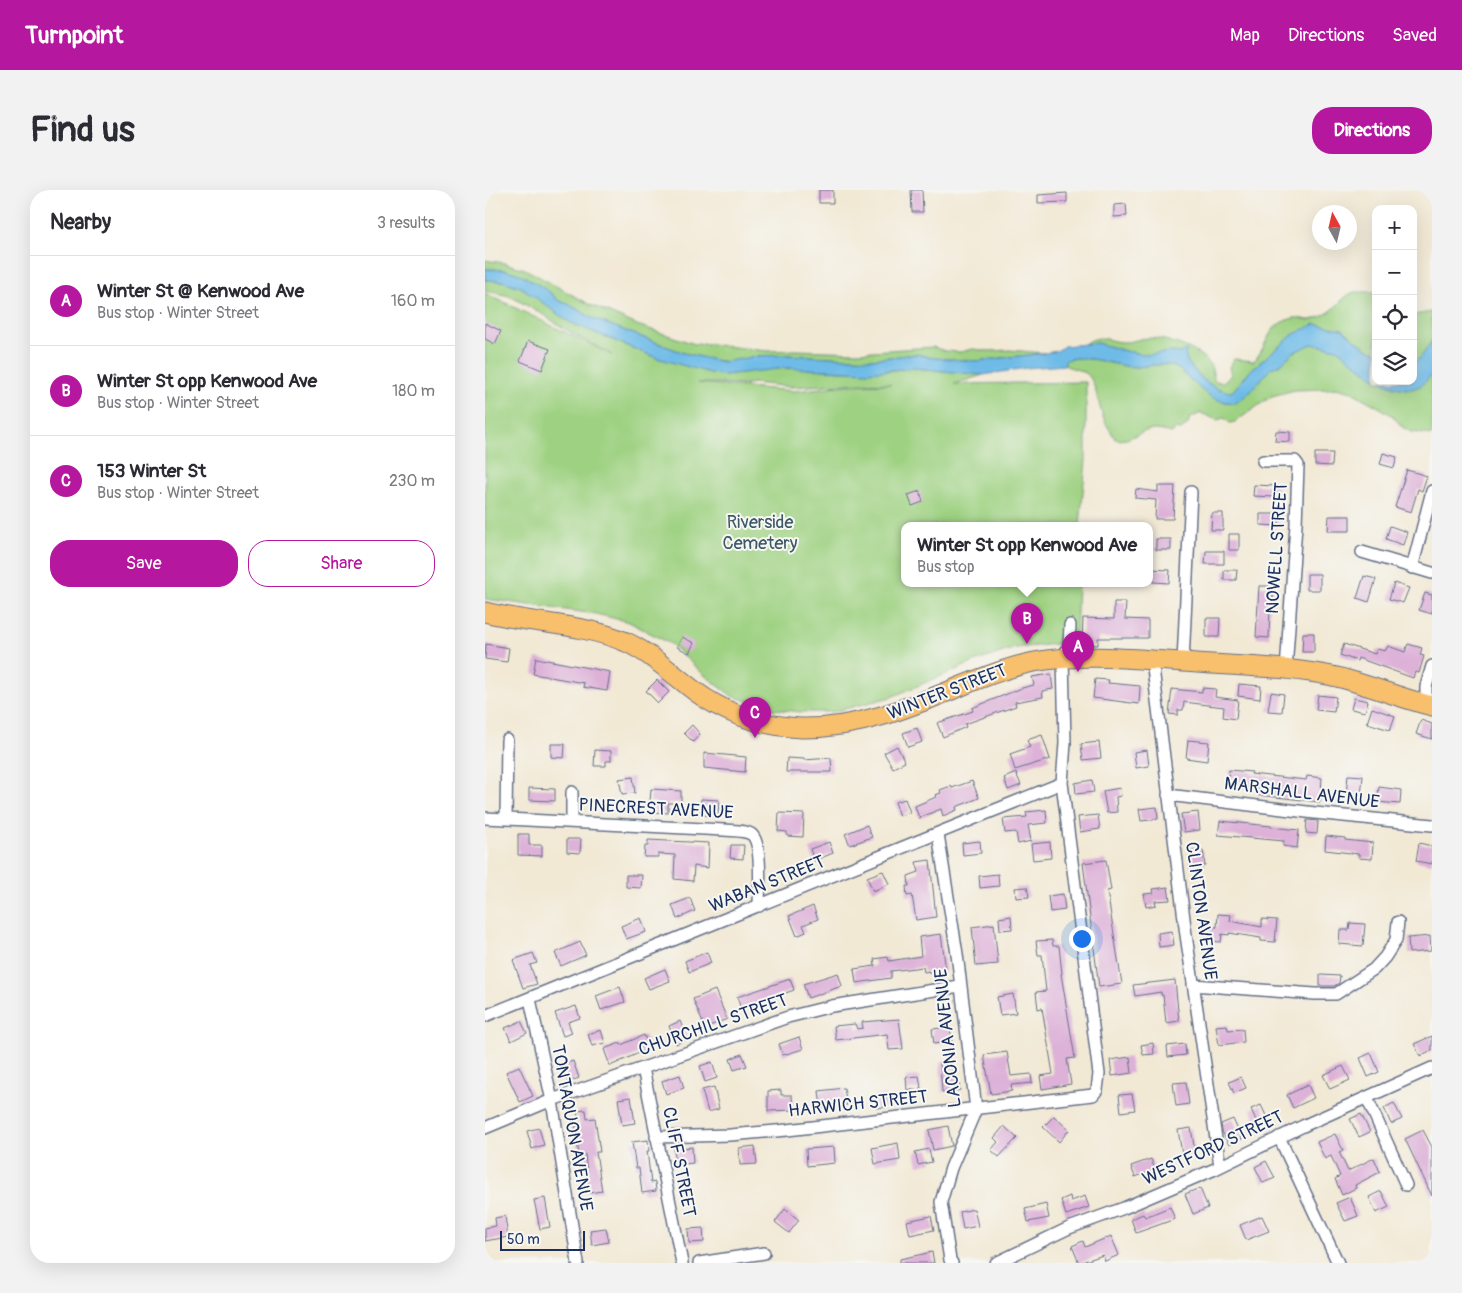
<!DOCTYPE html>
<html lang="en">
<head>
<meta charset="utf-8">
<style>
  :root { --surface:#fff; --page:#f2f2f3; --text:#2b2b33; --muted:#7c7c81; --line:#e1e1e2; --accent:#b5179e }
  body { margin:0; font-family:Pangolin,sans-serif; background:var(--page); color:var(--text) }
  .controls { position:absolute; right:15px; top:15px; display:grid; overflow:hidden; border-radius:10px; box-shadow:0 5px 20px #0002 }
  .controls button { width:45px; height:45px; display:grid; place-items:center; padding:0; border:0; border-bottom:1px solid var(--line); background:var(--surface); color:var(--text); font:25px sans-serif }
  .compass { position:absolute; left:827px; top:15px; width:45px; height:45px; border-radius:50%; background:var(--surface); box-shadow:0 5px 20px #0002; rotate:352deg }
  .scale { position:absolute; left:15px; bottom:12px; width:85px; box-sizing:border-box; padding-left:5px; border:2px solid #1b2f5e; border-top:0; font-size:14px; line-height:18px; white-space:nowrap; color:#1b2f5e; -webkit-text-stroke:4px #f6f6f2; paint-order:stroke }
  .you { position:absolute; left:596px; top:748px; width:18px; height:18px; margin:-12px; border:4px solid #fff; border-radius:50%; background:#1a73e8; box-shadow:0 0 0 8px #1a73e833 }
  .badge { display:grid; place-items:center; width:32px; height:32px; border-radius:50%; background:var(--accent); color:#fff; font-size:16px; font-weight:700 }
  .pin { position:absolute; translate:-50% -41px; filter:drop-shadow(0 1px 2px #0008) }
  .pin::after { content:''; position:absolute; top:26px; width:18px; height:15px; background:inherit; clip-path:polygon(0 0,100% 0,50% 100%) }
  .popup { position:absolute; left:416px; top:332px; width:252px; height:65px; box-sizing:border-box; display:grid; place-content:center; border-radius:10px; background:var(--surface); filter:drop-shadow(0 1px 4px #0005); font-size:16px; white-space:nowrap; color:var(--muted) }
  .popup b { font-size:19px; color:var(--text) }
  .popup::after { content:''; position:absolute; left:50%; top:100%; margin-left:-10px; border:10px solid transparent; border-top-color:var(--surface) }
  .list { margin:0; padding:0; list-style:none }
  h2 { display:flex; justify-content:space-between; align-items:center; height:65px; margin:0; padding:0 20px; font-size:21px }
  h2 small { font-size:16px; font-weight:400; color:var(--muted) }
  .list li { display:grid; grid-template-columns:32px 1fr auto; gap:15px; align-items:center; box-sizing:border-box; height:90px; padding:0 20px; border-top:1px solid var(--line) }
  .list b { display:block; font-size:19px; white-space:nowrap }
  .list p { margin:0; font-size:16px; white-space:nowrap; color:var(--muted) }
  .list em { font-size:16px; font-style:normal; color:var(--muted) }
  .actions { display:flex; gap:10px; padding:15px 20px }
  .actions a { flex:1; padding:11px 0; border:1px solid var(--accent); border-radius:20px; text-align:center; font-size:18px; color:var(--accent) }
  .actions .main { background:var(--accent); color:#fff }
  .icon { flex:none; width:28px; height:28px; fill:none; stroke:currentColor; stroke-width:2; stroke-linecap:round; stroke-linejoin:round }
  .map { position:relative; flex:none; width:947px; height:1073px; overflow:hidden; border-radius:20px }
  header { display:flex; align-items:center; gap:30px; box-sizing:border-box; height:70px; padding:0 25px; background:var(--accent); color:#fff }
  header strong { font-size:24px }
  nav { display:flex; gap:28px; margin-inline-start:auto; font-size:18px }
  .intro { display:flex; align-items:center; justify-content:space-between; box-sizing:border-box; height:120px; padding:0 30px }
  h1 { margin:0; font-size:35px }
  .button { padding:12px 22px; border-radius:20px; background:var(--accent); color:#fff; font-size:18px; font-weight:700 }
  main { display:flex; gap:30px; padding:0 30px }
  aside { flex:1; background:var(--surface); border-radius:20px; box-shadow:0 5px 20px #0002 }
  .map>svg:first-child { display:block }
  .green { fill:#9ed181; stroke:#5c8070; fill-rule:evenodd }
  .water { fill:#6ebbe8; stroke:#4475a3 }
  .building { fill:#ddb1d8 }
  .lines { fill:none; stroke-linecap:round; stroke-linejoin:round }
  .street-casing { stroke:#667088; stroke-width:14 }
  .primary-casing { stroke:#667088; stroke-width:21 }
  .street { stroke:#fff; stroke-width:11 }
  .primary { stroke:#f8bf6c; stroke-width:19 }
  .labels { text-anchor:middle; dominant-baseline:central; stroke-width:4; stroke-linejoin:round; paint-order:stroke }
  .park-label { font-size:18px; fill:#3c5867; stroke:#f6f6f2 }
  .street-label { font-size:18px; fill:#1b2f5e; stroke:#f6f6f2 }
</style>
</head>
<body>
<header>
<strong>Turnpoint</strong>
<nav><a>Map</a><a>Directions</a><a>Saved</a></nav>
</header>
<div class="intro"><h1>Find us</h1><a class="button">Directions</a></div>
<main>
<aside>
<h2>Nearby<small>3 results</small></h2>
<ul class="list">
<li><span class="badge">A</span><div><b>Winter St @ Kenwood Ave</b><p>Bus stop · Winter Street</p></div><em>160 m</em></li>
<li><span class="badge">B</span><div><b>Winter St opp Kenwood Ave</b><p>Bus stop · Winter Street</p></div><em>180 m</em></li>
<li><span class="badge">C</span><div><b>153 Winter St</b><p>Bus stop · Winter Street</p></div><em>230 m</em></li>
</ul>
<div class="actions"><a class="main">Save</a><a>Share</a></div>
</aside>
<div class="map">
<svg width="947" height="1073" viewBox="0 0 947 1073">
  <rect width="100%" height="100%" fill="#f6f6f2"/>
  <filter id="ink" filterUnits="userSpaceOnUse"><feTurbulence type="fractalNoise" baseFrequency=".02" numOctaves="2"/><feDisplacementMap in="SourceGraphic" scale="10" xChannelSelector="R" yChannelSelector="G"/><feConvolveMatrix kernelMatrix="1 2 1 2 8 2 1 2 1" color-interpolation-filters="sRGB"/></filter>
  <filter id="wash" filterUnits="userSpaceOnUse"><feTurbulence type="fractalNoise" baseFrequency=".0096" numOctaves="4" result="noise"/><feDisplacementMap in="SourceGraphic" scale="20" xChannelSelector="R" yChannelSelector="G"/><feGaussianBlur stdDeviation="1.12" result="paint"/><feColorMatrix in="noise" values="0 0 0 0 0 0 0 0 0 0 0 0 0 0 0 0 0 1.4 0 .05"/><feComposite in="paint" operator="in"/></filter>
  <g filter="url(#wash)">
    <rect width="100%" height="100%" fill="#f2e9d5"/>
    <path class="green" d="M0 70 19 73 40 79 104 114 152 135 210 154H224L282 161 310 160 373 162 448 157 460 161 475 162 488 159 504 161 524 160 560 163 492 171 449 168 431 164 388 169 302 165 274 166 247 172 226 170 199 163 109 129 83 114 74 111 61 99 11 79H0Z
      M0 90 17 91 36 97 84 132 125 149 172 168 239 185 285 179 313 178 355 181H397L429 178 498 185 469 194 601 192V270L595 335H420V393H593L591 452 530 458 492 471 406 507 347 522H315L288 519 247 506 218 484 186 454 144 432 111 424 0 409V103L127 165 80 139 57 124 25 106 0 101ZM213 193H235L256 195 269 193 306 197 376 193 406 194 363 195 310 201Z
      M869 102H891V175L881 158 857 139 809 144 766 180 747 202H741L723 194 702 172 700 164C689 160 677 164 665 165 642 165 622 152 599 154 619 142 620 152 640 152 648 152 655 148 663 148 681 148 716 159 726 176 728 180 728 186 730 191L738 192 746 185 744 177 749 169 769 171C785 153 781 134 809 128 814 127 819 130 824 130 828 130 835 127 839 125 851 120 856 107 869 102Z
      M947 122V169L928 185V125Z
      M827 154 852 159 891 189V191H896L910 197 935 196 947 185V245L927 242 917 237 908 226 897 219 867 202 851 198 842 199 810 200 787 206 750 232 745 233 739 228 732 230 716 223 705 228 703 234 696 240 690 239 687 243C681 242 676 240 670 240 655 239 645 253 630 249 626 241 619 232 617 224 614 215 610 193 604 186 599 180 587 179 579 175L581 170C601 163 632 177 652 177 664 176 680 172 690 177 698 181 702 187 708 192 723 206 730 212 751 213L786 178 794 175 809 162Z"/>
    <path class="water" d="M0 79 21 80 35 84 61 99 74 111 83 114 109 129 199 163 238 172 274 166 302 165 388 169 431 164 449 168 492 171 560 163 572 161 579 156 612 153 640 161 664 165 686 162 696 163 700 160 702 161 700 165C704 181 730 202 747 202L766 180 809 144 830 134 857 139 881 158 891 162V189L852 159 827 154 809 162 794 175 786 178 765 202 751 213C730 212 723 206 708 192 702 187 698 181 690 177 680 172 664 176 652 177 632 177 601 163 581 170L579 175 541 178 498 185 429 178 382 182 302 178 239 185 225 183 172 168 84 132 36 97 17 91 0 90Z
      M947 150V185C943 188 939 194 935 196 923 203 907 196 896 191H928V175L939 163Z"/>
    <g id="blocks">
      <path class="building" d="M334 0H348V13H334Z
        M426 0H437L438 22H427Z
        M582 3V12L553 13V5Z
        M641 14 642 26 629 27V15Z
        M0 133 16 141 10 154 0 149Z
        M43 151 65 159 57 180 35 171Z
        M791 241 805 242V252L790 251Z
        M830 263H848L847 276 830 275Z
        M898 263 912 267 909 278 895 274Z
        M922 280 942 286 937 301 933 299 926 322 910 317Z
        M769 295 792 296 791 307 768 306Z
        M673 296H690L688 329H670L671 310 650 308 651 299 673 302Z
        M435 301 438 312 427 316 423 305Z
        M727 323H738V340H726Z
        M775 324H794V336L775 335Z
        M844 326H865V341H843Z
        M905 336 922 342 918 355 901 349Z
        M744 344H754V360H744Z
        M671 349H686V360H671Z
        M721 361H739V374H720Z
        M664 379 685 380 684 393 668 392V388H664Z
        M739 380H752L751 390H739Z
        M822 384H835V400H822Z
        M879 386 891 389 884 412 872 408Z
        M909 393 924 398 918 413 904 409Z
        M774 396H788V416H785L784 448 771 447Z
        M940 403 947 405V424L934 420Z
        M629 412H641L640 429 663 430V448H613V455L597 454 598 428 629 429Z
        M721 428H735L734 447H721Z
        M818 443H829V462H817Z
        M197 447 209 453 204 463 192 457Z
        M1 454 24 458 22 472 0 469Z
        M859 454 890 464 892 459 900 461 903 456 920 462 923 454 937 458 935 465 939 466 934 483 930 482 928 488 873 468 872 471 855 465Z
        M51 468 125 482 122 501 98 497 99 493 48 484Z
        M566 484 568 499 557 501 558 507 530 512 531 516 480 534 481 537 458 547 452 533 488 521 487 518 537 498 549 495 547 487Z
        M610 489 624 490 623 493 655 496 654 514 608 508Z
        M172 490 184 502 173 513 161 501Z
        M754 494 776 496 775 509 753 506Z
        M717 498 731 499 730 507 753 510 751 529 738 527 739 517 699 512 698 520H693V525L684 524 687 499 717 502Z
        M786 502 799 504 797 522 783 521Z
        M833 505 851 507 849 522 831 520Z
        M869 508 883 511 880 522 866 519Z
        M887 518 910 526 905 540 882 533Z
        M936 530 947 534V549L931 544Z
        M207 535 215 544 208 552 199 543Z
        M432 538 437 552 423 557 418 543Z
        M557 545 565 569 530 580 525 564 545 557 542 550Z
        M703 550 724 552 722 571 701 568Z
        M614 552 616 568 598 570 596 554Z
        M66 554H80L79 568 66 567Z
        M412 556 420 572 408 578 399 563Z
        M110 560 126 561V571H121V576H109Z
        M662 560 664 576 651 578 649 562Z
        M219 563 261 567 260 582 219 578Z
        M302 568 319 569V570L346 568 347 582H301Z
        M744 580 767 582 766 584 821 590 822 586 837 588 835 612 773 605V599L742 596Z
        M531 583 536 595 523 600 519 588Z
        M863 585 878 586 876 606 861 605Z
        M148 587 150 603 137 604 134 589Z
        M607 590 609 602 591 604 590 593Z
        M487 591 494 608 471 617 472 620 458 626 456 619 434 628 430 616 451 607 450 605 456 603 455 600 466 596 467 598Z
        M894 597 916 600 915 614 892 612Z
        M44 598 70 599V611L44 610Z
        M635 598 636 606 631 607 632 622 622 623 618 601Z
        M166 599 196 601V613H183V623L169 622 170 612H165Z
        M216 609 234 610 233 626 215 625Z
        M420 609 425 622 415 626 410 612Z
        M672 617 673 629 656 631 654 619Z
        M561 620 562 633 543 635 546 651 533 654 531 642 520 643 518 629 542 627 541 622Z
        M713 622 715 640 699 642 696 624Z
        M294 623 319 624 318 647 302 646V642L293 641Z
        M613 625 615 639 595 642 593 627Z
        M822 630 833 631 832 644 821 643Z
        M735 631 786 636V637L814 640 812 658 798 656 799 651 733 645Z
        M382 635 387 647 365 655 360 644Z
        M33 644H44V655H57V666L33 665Z
        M841 646 860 648V650L888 653 887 669 874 668V664L840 660Z
        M82 649H96L95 663 82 662Z
        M163 650 224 653 223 678 209 676 208 691 189 689 190 665 173 664V667H159L160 656H163Z
        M495 651 496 663 478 665 477 653Z
        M344 652 348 663 329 671 325 659Z
        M565 652 566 668 548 670 546 654Z
        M934 653 947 656V674L931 671Z
        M246 655H259L258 669 245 668Z
        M705 660H718L720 676H705Z
        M445 670 451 727 431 730 427 705 422 706 421 696H424L423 686 434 682 431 672Z
        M621 670 626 700 622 701 637 794 614 797 598 673Z
        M398 681 404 694 388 701 382 687Z
        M513 684 514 696 495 698 494 686Z
        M141 685H157L156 698 141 697Z
        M542 697 544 707 531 708 530 698Z
        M683 697 685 710 670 711 671 715 661 717 659 704 669 703 668 699Z
        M578 704 580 720 565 722 563 706Z
        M205 708 210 721 192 729 187 715Z
        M328 716 333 729 318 735 321 742 312 746 304 726Z
        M733 724 746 725 745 731 777 737V729L792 730 790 752 776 751V748L744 743V745L737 744 736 752 723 751 724 737H732Z
        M526 726 527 739 515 740 514 728Z
        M156 728 161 742 141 749 136 736Z
        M865 733 880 734 878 756 854 754 855 740H864Z
        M509 734 513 774 491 776 487 737Z
        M687 741 689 755 674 757 673 743Z
        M456 744 461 781 444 783V781L439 782 438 777 406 781V788L371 793 369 779 390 776 389 769 403 767 404 771 436 766 434 747Z
        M945 746 946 761 924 763 923 748Z
        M567 750 568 756H574L577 784H576L590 868 582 869 586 894 557 899 555 886 568 884 557 818 553 819 551 802 561 801 557 765H553L551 751Z
        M95 752 101 765 76 776 70 763Z
        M222 762 226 773 204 782 200 771Z
        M48 763 52 773 45 775 52 794 38 798 28 770Z
        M180 779 185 791 164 799 159 788Z
        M353 783 357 796 323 808 318 794Z
        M835 785 855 786 854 793 849 796H835Z
        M305 789 309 800 256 819 252 807Z
        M690 790 694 831 681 833 678 805H676V802L650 806 648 795Z
        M135 797 140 812 116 820 111 806Z
        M230 800 242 829 220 838 208 809Z
        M528 804 531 823 515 825 512 807Z
        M91 816 95 828 83 832 87 843 78 846 70 823Z
        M414 829 418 859 404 860 402 844 351 850 349 836 370 834 372 839 378 838 377 832Z
        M36 831 42 843 26 851 20 838Z
        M195 831 202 849 191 854 184 836Z
        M742 835 743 840 758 839 759 852 734 855 731 836Z
        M465 837 467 851 449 854 447 839Z
        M116 840 120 853 107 856 103 844Z
        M159 845 165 858 125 876 119 859 135 853 136 855Z
        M947 846V860L935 866 929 854Z
        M314 847 318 859 298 865 294 854Z
        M668 853 669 864 658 865 656 855Z
        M700 854 701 865 683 867 682 856Z
        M522 862 526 886 546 884 547 893 526 895 527 901 506 904 499 865Z
        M886 863 894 882 883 887 875 868Z
        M257 864 262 876 249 880 245 869Z
        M645 867 647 883 627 886 625 870Z
        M466 870 469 887H473L475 900 457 902 455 872Z
        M88 871 94 888 83 892 77 875Z
        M227 872 232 888 220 892 215 876Z
        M34 876 48 906 35 912 21 882Z
        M858 876 865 890 845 899 838 885Z
        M195 885 199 898 181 904 177 891Z
        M434 886 436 898 422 900 421 887Z
        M756 887 761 898 749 903 744 892Z
        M701 892 704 914 691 916 688 893Z
        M823 895 829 908 808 918 802 905Z
        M229 897 234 919 223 922 217 900Z
        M359 898 362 915 336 918 334 901Z
        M296 900V905H307L308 920 283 921V901Z
        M647 904 650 920 636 922 634 905Z
        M400 905 402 917 391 918 390 906Z
        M146 907 150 933 137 935 133 909Z
        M909 913 917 929 906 934 899 918Z
        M776 915 784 932 774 937 766 919Z
        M101 920 102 929 110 928 115 962H111L117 1001 104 1003 100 964 94 965 90 937 95 936 92 921Z
        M876 924 885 942 874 947 865 929Z
        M569 926 584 940 574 952 558 937Z
        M748 929 757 949 744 955 737 941 736 934Z
        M463 936 467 956 448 960 444 940Z
        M519 936 532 948 514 967 506 960 513 952 509 948Z
        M54 938 59 955 47 959 42 941Z
        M706 938 710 962 697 964 693 940Z
        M938 940 947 957V1006L920 949Z
        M850 944 858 960 854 962 863 981 889 968 895 982 870 995 871 998 857 1005 850 989 855 986 846 966 840 969 832 952Z
        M163 950 164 961H162L166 993 170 992 171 1001 157 1003 154 978H151L147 952Z
        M413 953 415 970 390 974 387 958Z
        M270 956 272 974 255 975 254 958Z
        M207 957 208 973 191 975 189 959Z
        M349 957 350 973 322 976 321 959Z
        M444 959 447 972 433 975 430 962Z
        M666 969 670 980 650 987 646 976Z
        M781 971 790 988 778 993 770 977Z
        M715 998 723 1018 708 1024 700 1004Z
        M896 1001 904 1017 891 1023 884 1007Z
        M585 1006 586 1011 600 1006 604 1017 581 1025 576 1010Z
        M865 1007 873 1026 860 1031 851 1013Z
        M60 1008 65 1037 55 1039 49 1010Z
        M561 1014 564 1028 543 1032 540 1019Z
        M685 1017 690 1029 651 1043 646 1029 658 1024 660 1027Z
        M300 1019 314 1030 304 1043 290 1032Z
        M489 1019 493 1036 478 1039 475 1022Z
        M20 1026 23 1047 0 1051V1038L11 1036 10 1028Z
        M446 1026 449 1040 425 1045 422 1031Z
        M777 1026 784 1041 761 1050 755 1035Z
        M121 1038 124 1052 107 1055 105 1040Z
        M218 1038 219 1052 204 1053 203 1039Z
        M626 1046 634 1065 620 1071 618 1065 594 1073 587 1056 598 1051 600 1057Z
        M447 1062 449 1073H415V1069Z"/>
    </g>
  </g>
  <g filter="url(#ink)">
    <use href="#blocks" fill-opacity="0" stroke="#667088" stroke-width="1"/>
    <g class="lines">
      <defs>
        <path id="street" d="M778 271H810L813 275 811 335 801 480
          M877 362 947 383
          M927 378 947 301
          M667 470 701 745 735 976
          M698 472 706 302
          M941 515V497L947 476
          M683 605 830 623 947 635
          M0 628 239 640C247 641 259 640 266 644 278 652 274 702 274 716
          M21 629 22 550
          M87 632V602
          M453 644 472 764 491 919 466 978 456 1012 465 1070 467 1073
          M708 795 830 804H851L889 779 900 767 911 750 913 732
          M45 809 67 911 93 1073
          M0 826 577 593
          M158 878 197 1073
          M882 908 921 995
          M0 938 67 910 303 827 347 816 475 796
          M171 947 245 945 302 940 608 905 612 900 614 884 577 593 580 553 578 468 584 456 585 435
          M794 947 853 1073
          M214 1073 279 1063
          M511 1073 584 1038 639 1018 730 979 818 936 947 878"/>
        <path id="primary" d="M0 422C46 434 96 433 141 452 163 462 183 480 202 495 235 522 273 536 316 538 372 539 423 518 474 497 498 487 523 477 549 472 598 463 649 469 698 472 749 476 802 476 852 487 884 495 915 508 947 516"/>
      </defs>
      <use href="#street" class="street-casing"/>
      <use href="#primary" class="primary-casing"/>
      <use href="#street" class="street"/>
      <use href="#primary" class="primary"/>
    </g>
  </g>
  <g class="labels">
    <g class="park-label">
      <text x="275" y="332">Riverside<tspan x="275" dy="21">Cemetery</tspan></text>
    </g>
    <g class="street-label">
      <text transform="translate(792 358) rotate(-86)">NOWELL STREET</text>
      <text transform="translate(462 502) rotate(-21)">WINTER STREET</text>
      <text transform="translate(817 603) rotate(7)">MARSHALL AVENUE</text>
      <text transform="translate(171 619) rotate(3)">PINECREST AVENUE</text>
      <text transform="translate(282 694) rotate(-22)">WABAN STREET</text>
      <text transform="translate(716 721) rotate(82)">CLINTON AVENUE</text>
      <text transform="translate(228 835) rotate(-19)">CHURCHILL STREET</text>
      <text transform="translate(463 848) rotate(-96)">LACONIA AVENUE</text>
      <text transform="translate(373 914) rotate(-6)">HARWICH STREET</text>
      <text transform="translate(87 938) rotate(80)">TONTAQUON AVENUE</text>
      <text transform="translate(728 958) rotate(-25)">WESTFORD STREET</text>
      <text transform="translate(194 972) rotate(79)">CLIFF STREET</text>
    </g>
  </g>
</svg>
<div class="controls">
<button>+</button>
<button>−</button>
<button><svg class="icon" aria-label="locate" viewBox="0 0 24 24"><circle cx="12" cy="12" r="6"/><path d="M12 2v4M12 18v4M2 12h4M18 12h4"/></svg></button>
<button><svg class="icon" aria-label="layers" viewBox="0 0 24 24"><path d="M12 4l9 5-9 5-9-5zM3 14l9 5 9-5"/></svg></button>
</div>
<svg class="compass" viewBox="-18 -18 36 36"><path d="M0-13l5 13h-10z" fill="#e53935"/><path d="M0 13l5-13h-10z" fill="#7c7c81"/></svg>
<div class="scale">50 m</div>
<div class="you"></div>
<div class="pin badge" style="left:593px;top:482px">A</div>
<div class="pin badge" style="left:542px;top:454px">B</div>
<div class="popup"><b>Winter St opp Kenwood Ave</b>Bus stop</div>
<div class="pin badge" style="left:270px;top:548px">C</div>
</div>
</main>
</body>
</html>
